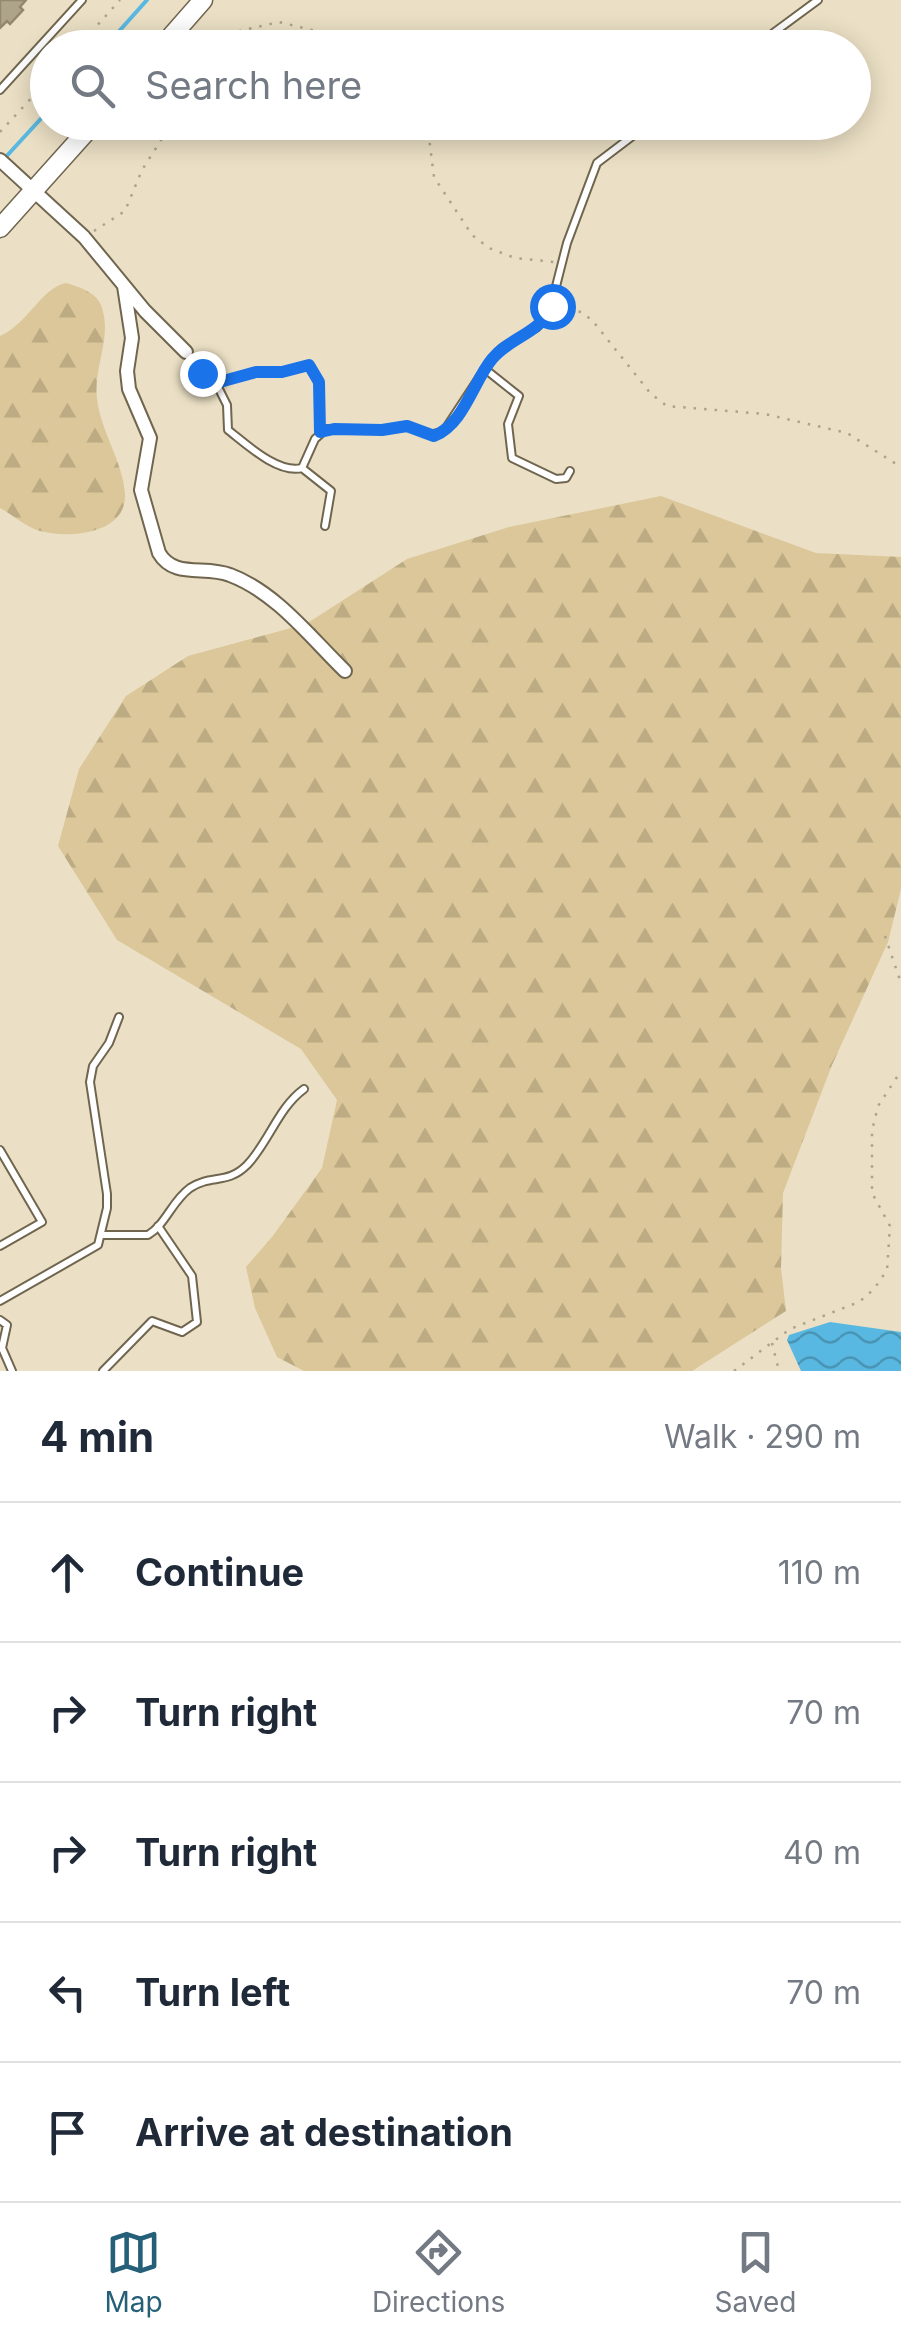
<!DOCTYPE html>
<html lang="en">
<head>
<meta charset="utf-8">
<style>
  :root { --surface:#fff; --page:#f6f6f7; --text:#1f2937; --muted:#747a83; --line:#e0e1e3; --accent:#256078 }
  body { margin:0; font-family:Inter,sans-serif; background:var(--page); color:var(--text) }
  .stop { position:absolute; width:30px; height:30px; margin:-22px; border:8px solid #1a73e8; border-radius:50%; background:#fff }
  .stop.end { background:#1a73e8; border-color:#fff; box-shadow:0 2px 10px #0008 }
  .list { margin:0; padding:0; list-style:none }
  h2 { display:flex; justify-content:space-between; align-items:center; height:130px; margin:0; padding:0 40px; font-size:42px }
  h2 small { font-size:32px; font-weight:400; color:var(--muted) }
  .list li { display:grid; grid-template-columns:65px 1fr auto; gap:30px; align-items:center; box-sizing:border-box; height:140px; padding:0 40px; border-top:2px solid var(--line) }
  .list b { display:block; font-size:38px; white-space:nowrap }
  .list em { font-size:32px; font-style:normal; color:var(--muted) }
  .icon { flex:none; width:55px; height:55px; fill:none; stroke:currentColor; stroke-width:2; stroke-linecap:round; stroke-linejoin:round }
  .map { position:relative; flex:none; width:901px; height:1371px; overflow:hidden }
  .search { position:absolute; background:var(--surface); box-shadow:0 5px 25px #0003; left:30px; right:30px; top:30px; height:110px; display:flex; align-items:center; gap:25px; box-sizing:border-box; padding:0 35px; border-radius:55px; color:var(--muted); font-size:38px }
  .sheet { height:830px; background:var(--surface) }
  nav { display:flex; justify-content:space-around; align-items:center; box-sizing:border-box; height:140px; border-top:2px solid var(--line); background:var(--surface); font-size:28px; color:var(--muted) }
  nav a { display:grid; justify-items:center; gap:5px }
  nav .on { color:var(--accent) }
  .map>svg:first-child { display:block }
  .forest { fill:url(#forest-firs) }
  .water { fill:url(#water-waves) }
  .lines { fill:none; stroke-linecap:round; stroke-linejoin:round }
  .stream { stroke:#59b8e1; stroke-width:4 }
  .building { fill:#aea48a; stroke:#938870; stroke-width:2.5 }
  .lane-casing { stroke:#70664f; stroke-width:10 }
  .street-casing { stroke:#70664f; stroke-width:16 }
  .secondary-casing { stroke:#70664f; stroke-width:21 }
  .path { stroke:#aca38d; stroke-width:2.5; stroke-dasharray:2.5 8; stroke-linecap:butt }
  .lane { stroke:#fff; stroke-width:6 }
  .street { stroke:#fff; stroke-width:12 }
  .secondary { stroke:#fff; stroke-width:18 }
  .route { stroke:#1a73e8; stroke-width:12 }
</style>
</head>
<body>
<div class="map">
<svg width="901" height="1371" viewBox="0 0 901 1371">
  <defs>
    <pattern id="forest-firs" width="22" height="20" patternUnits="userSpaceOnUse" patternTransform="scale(2.5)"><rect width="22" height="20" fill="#dbc799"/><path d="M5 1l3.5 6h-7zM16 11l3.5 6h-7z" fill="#bcab83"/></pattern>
    <pattern id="water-waves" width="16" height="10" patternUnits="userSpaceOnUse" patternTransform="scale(2.5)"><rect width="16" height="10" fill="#59b8e1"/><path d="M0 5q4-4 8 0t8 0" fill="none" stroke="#4995b5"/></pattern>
  </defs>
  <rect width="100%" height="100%" fill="#ebe0c5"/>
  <path class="forest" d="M66 283C80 287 98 293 102 308 112 339 93 368 97 399 101 432 123 462 125 494 127 534 69 539 40 531 26 527 13 515 0 508V336C28 324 41 288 66 283Z
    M661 496 816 553 901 557V889L888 942 832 1065 783 1193 781 1268 786 1311 692 1371H304L277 1357 255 1308 246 1267 272 1237 322 1168 337 1100 301 1049 117 940 58 846 79 769 126 696 188 656 306 624 407 559 509 527Z"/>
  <path class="water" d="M830 1322 901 1332V1371H801L787 1340 789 1335Z"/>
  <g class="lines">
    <path class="stream" d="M104 48 147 0
      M3 160 48 111"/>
  </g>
  <path class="building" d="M0 0H26L20 7 23 10 10 24 7 21 0 28Z"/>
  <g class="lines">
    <defs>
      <path id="lane" d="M753 48 818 0
        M0 90 82 0
        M186 353 207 379 216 383 256 372H282L309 365 319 383 320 432
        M485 369 519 396 508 424 512 458 556 479 566 478 570 471
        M216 383 227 405 228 430C246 444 278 474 302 468L315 439 326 429 382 430 407 426 430 435 444 431 490 361 502 348 536 328 549 314 567 243 597 163 651 122
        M302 468 331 491 325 526
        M0 1150 42 1222 0 1246
        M101 1235H148C166 1224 172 1201 190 1188 211 1174 227 1185 247 1165 269 1142 278 1108 304 1089
        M0 1301 98 1245 107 1208V1194L90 1082 93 1066 109 1043 119 1017
        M0 1320 7 1325 2 1348 12 1371
        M103 1371 152 1321 182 1332 197 1322 192 1276 158 1226"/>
      <path id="street" d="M0 160 84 237 145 311 186 352
        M124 286 132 338 127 371 129 389 150 438 141 490 159 553C174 579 205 565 230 575 276 592 311 638 345 671"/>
      <path id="secondary" d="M161 48 203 0
        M0 228 95 122"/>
    </defs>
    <use href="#lane" class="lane-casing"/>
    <use href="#street" class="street-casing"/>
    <use href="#secondary" class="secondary-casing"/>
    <path class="path" d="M77 48 120 0
      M214 48 226 34 279 22 349 39 366 48
      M427 122 434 177 472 235 489 248 515 258 554 262
      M0 132 48 80
      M94 231 125 211 142 170 163 137 165 122
      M558 307 581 312 592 320 651 394 667 406 765 414 847 433 901 467
      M885 936 901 983
      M772 1343 779 1371
      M734 1371 790 1329 859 1302 874 1289 887 1270 890 1226 872 1193V1131L878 1106 901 1071"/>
    <use href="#lane" class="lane"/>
    <use href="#street" class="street"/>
    <use href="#secondary" class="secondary"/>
  </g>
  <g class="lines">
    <path class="route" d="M202 373 216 383 256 372H282L309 365 319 382 320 432 334 429 382 430 407 426 434 436C464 424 473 382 492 359 510 337 540 334 552 306"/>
  </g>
</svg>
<div class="stop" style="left:552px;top:306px"></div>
<div class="stop end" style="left:202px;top:373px"></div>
<div class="search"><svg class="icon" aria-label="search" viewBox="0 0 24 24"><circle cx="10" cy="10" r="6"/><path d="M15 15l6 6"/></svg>Search here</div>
</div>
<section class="sheet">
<h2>4 min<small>Walk · 290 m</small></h2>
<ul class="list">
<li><svg class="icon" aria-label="ahead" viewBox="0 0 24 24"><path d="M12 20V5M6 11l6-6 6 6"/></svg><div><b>Continue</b></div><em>110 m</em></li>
<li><svg class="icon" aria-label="right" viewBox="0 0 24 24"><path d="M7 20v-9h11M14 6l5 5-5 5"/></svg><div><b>Turn right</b></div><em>70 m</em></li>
<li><svg class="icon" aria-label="right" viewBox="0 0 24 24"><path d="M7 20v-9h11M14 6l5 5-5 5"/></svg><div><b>Turn right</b></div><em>40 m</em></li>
<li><svg class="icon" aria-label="left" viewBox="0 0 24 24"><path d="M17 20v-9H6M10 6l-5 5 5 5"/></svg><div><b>Turn left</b></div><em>70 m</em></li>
<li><svg class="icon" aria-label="arrive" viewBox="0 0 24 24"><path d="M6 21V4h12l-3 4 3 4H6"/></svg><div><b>Arrive at destination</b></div></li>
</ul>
</section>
<nav>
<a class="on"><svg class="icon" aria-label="map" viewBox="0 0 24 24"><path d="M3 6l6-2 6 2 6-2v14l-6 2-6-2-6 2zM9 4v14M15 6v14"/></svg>Map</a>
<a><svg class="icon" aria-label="directions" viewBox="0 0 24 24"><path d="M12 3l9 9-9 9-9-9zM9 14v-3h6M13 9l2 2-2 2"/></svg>Directions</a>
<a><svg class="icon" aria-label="saved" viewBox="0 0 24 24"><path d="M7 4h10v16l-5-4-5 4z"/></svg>Saved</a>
</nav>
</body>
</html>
